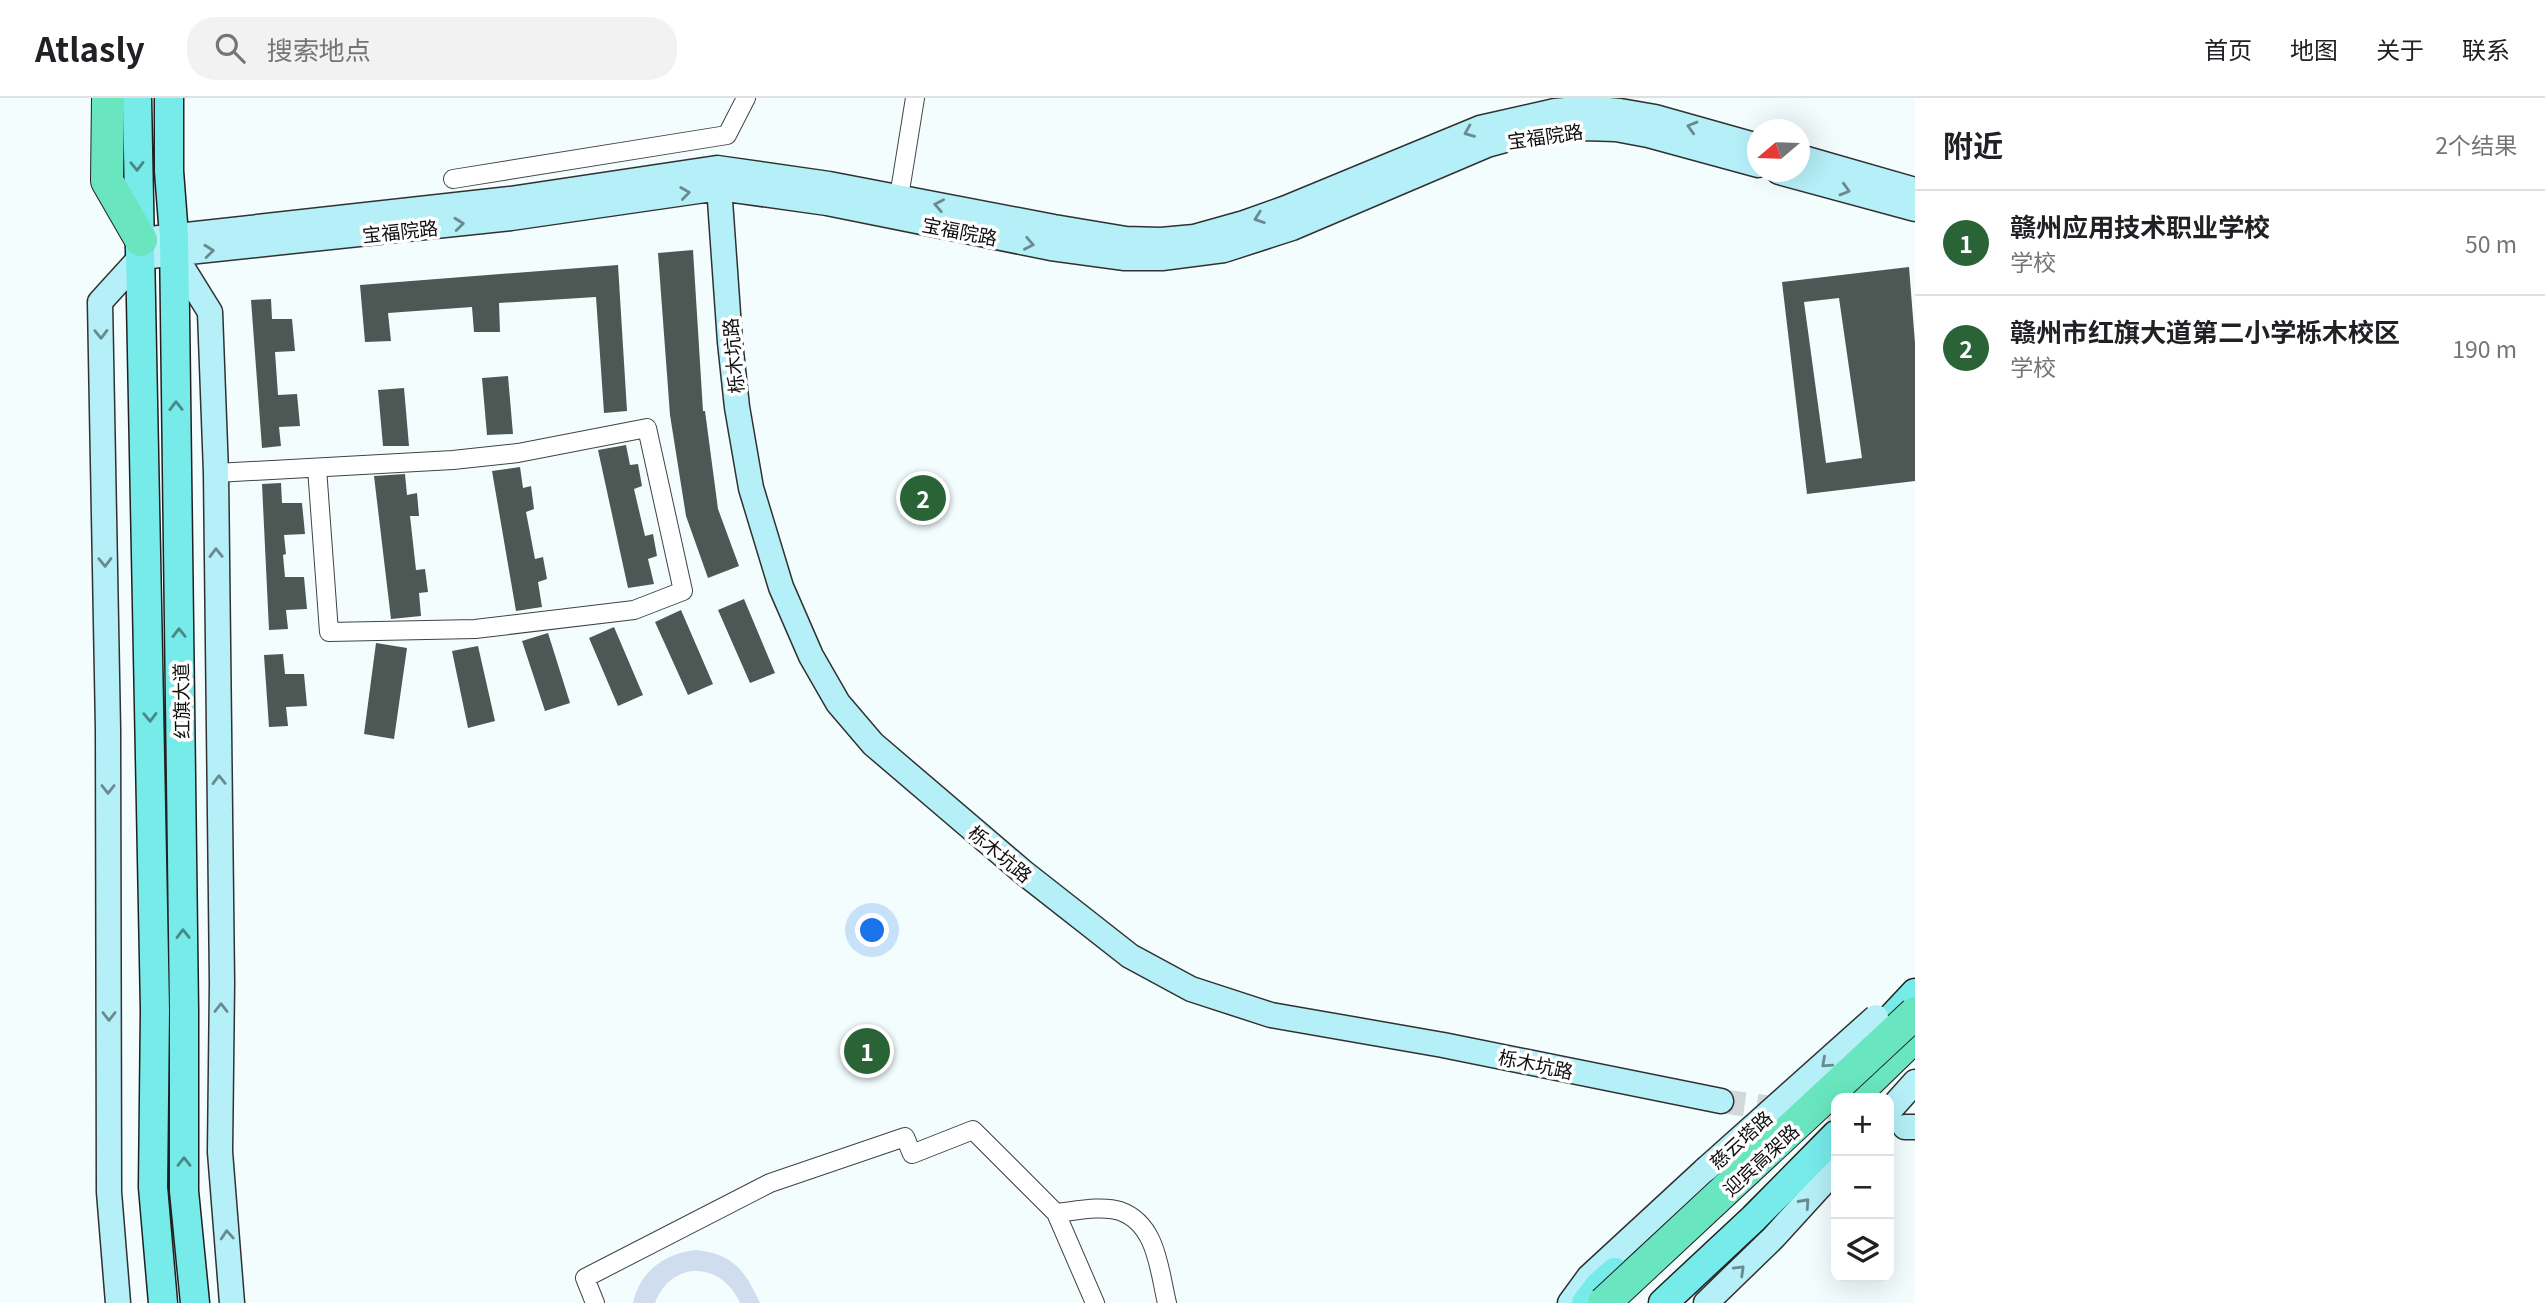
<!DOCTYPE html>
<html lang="zh">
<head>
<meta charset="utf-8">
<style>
  :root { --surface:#fff; --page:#f2f2f2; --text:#202124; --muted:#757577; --line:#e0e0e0; --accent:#296336 }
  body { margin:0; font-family:Georgia,"Noto Sans SC",serif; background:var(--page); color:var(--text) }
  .controls { position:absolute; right:21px; bottom:21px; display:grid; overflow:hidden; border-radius:14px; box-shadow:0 7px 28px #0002 }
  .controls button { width:63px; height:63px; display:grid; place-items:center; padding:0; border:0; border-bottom:2px solid var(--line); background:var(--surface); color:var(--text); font:35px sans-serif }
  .compass { position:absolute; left:1747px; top:21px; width:63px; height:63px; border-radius:50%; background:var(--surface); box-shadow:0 7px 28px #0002; rotate:251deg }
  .you { position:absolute; left:873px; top:833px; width:24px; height:24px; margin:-18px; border:5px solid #fff; border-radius:50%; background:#1a73e8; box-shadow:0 0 0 10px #1a73e833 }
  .badge { display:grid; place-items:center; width:46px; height:46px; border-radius:50%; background:var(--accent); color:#fff; font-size:23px; font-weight:700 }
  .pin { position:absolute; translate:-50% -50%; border:4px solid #fff; box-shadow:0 2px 7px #0006 }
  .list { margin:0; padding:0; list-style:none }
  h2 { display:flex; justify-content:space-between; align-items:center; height:91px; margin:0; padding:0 28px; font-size:30px }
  h2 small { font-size:23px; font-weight:400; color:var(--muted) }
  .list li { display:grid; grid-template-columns:46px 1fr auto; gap:21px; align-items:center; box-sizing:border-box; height:105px; padding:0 28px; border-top:2px solid var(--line) }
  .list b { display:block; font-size:26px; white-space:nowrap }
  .list p { margin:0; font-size:23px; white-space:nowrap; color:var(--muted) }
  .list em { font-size:23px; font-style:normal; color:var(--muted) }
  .icon { flex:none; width:38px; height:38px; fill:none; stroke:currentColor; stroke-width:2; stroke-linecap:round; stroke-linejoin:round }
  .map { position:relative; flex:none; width:1915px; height:1205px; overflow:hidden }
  header { display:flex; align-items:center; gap:42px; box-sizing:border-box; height:98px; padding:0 35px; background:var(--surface); border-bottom:2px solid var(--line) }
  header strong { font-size:33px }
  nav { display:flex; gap:38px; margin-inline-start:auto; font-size:24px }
  .search { width:490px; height:63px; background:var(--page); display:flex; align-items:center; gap:18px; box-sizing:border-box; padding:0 24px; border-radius:28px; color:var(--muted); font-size:26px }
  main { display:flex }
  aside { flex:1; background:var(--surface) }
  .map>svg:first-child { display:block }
  .pitch { fill:#d0ddee }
  .building { fill:#4d5753; fill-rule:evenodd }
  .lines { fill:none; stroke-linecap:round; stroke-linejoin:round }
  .secondary-tunnel { stroke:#d1d9da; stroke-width:24; stroke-dasharray:24 12; stroke-linecap:butt }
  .street-casing { stroke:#424242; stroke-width:20 }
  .secondary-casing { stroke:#313131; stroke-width:27 }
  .primary-casing { stroke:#202020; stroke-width:31 }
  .highway-casing { stroke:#202020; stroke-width:34 }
  .street { stroke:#fff; stroke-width:18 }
  .secondary { stroke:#b5eff7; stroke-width:24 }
  .primary { stroke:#76ebea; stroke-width:28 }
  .highway { stroke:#69e6bf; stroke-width:32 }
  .secondary-bridge-casing { stroke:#313131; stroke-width:27; stroke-linecap:butt }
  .highway-bridge-casing { stroke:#202020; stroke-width:34; stroke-linecap:butt }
  .secondary-bridge { stroke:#b5eff7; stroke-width:24 }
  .highway-bridge { stroke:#69e6bf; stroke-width:32 }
  .oneway { stroke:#6a8a8f }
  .oneway2 { stroke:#488887 }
  .labels { text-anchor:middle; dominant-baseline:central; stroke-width:7; stroke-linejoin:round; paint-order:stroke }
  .street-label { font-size:19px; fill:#0f0f0f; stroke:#fff }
</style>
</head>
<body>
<header>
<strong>Atlasly</strong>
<div class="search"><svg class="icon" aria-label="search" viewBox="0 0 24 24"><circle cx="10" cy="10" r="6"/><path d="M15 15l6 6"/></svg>搜索地点</div>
<nav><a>首页</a><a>地图</a><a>关于</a><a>联系</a></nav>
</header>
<main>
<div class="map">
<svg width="1915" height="1205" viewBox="0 0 1915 1205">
  <rect width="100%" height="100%" fill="#f3fdfe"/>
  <path class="pitch" d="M696 1152C734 1156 745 1173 760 1205H740C722 1164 672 1161 655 1205H633C640 1173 665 1155 696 1152Z"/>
  <path class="building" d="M693 152 703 313H705L718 411 739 468 708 480 686 418 670 317 658 155Z
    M618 167 627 313 604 315 596 199 499 205 500 234H474L472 209 388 215 391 243 365 244 360 187Z
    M1909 169 1915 245V383L1807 396 1782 184ZM1839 200 1862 360 1826 365 1804 204Z
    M271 201 272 221H292L295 253 275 254 278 297 297 296 300 328 279 329 281 348 262 350 251 202Z
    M508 278 513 336 487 337 482 280Z
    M404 290 409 348H383L378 292Z
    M626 347 630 367 638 366 642 388 634 391 645 438 653 436 657 458 648 461 654 486 628 490 598 352Z
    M520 369 523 390 531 388 534 411 526 414 535 461 543 459 547 481 538 484 542 509 516 513 492 373Z
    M405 376 407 397 417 395 419 418H410L416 472 425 471 428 494 419 495 421 518 391 521 374 378Z
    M281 385 282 405H302L305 436 284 437 286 456 283 457 285 479H304L307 511 286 512 288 531 269 532 262 386Z
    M744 501 775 575 750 585 718 512Z
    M681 512 713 586 688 597 655 524Z
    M614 529 643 597 618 608 589 540Z
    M548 535 570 605 545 613 522 543Z
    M376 545 407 550 394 641 364 636Z
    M478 548 495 623 468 630 452 553Z
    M283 556 285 576H304L307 608 286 609 288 628 269 629 264 557Z"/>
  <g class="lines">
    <path class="secondary-tunnel" d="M1721 1003 1836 1019"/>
    <defs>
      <path id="street" d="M453 81 727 37 746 0
        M899 99 915 0
        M216 375 453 362 518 355 647 330 683 493 634 512 475 531 329 534 317 370
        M1056 1115 1095 1205
        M595 1205 585 1180 770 1085 905 1039 912 1056 973 1032 1056 1115C1075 1113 1102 1107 1120 1113 1157 1126 1159 1172 1167 1205"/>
      <path id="secondary" d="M1800 59 1915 92
        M718 74 730 244 737 309 751 390 781 489 811 558 838 605 873 646 1023 774 1130 858 1191 891 1271 917 1443 947 1721 1003
        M1779 74 1915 111
        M141 142 510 101 717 70 829 86 1054 129 1126 141 1161 142 1194 139 1244 125 1286 110 1480 30 1555 13 1586 10 1620 13 1655 19 1758 48
        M174 156 210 214 216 375 222 885 220 1054 232 1205
        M1889 1013 1915 984
        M1905 1029H1915
        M118 1205 109 1094 108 631 100 204 141 159 511 120 719 90 827 105 1051 150 1125 160H1162L1224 152 1292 130 1487 47 1531 35 1583 30 1616 31 1648 37 1758 67
        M1570 1205 1589 1179 1706 1071
        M1706 1205 1774 1139 1836 1071"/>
      <path id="primary" d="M137 0 155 912 153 1089 163 1205
        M169 0V73L174 138 184 912V1093L195 1205
        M1885 927 1915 895
        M1586 1205 1599 1188 1615 1174
        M1663 1205 1754 1120 1836 1037"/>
      <path id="highway" d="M108 0 107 83 141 142
        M1851 1000 1915 938"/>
    </defs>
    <use href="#street" class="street-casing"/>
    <use href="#secondary" class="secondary-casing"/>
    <use href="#primary" class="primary-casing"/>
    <use href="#highway" class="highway-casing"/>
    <use href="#street" class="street"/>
    <use href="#secondary" class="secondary"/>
    <use href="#primary" class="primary"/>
    <use href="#highway" class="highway"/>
    <defs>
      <path id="secondary-bridge" d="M1706 1071 1876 919"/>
      <path id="highway-bridge" d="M1604 1205 1915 915"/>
    </defs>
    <use href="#secondary-bridge" class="secondary-bridge-casing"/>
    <use href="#highway-bridge" class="highway-bridge-casing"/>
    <use href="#secondary-bridge" class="secondary-bridge"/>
    <use href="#highway-bridge" class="highway-bridge"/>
  </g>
  <defs><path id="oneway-chevron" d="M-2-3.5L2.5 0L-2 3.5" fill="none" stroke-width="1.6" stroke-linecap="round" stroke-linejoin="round" transform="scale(1.75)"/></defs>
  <g class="oneway">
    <use href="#oneway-chevron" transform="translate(1692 29) rotate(-164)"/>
    <use href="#oneway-chevron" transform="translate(1469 34) rotate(158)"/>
    <use href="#oneway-chevron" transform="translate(1845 92) rotate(16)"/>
    <use href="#oneway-chevron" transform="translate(685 95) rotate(-8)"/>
    <use href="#oneway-chevron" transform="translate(939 107) rotate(-169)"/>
    <use href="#oneway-chevron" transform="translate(1259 120) rotate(161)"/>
    <use href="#oneway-chevron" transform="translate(459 126) rotate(-6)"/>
    <use href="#oneway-chevron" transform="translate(1029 146) rotate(11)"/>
    <use href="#oneway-chevron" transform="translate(209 153) rotate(-6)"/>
    <use href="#oneway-chevron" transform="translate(101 236) rotate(89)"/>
    <use href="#oneway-chevron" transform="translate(216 455) rotate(-91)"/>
    <use href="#oneway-chevron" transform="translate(105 464) rotate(89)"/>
    <use href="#oneway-chevron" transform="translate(219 682) rotate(-91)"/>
    <use href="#oneway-chevron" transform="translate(108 691) rotate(90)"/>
    <use href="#oneway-chevron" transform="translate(221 910) rotate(-90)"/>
    <use href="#oneway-chevron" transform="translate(109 918) rotate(90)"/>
    <use href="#oneway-chevron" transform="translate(1826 965) rotate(138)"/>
    <use href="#oneway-chevron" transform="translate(1805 1105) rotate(-48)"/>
    <use href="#oneway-chevron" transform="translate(227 1137) rotate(-94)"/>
    <use href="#oneway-chevron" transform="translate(1740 1172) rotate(-44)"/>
  </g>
  <g class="oneway2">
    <use href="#oneway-chevron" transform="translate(137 68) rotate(89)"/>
    <use href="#oneway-chevron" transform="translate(176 308) rotate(-91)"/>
    <use href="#oneway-chevron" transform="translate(179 535) rotate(-91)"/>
    <use href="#oneway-chevron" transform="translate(150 619) rotate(89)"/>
    <use href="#oneway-chevron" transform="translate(183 836) rotate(-91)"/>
    <use href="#oneway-chevron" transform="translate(184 1064) rotate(-90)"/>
  </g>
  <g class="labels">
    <g class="street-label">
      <text transform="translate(1545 37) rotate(-8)">宝福院路</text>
      <text transform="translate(400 132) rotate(-6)">宝福院路</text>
      <text transform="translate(960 132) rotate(11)">宝福院路</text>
      <text transform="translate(732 258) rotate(-95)">栎木坑路</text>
      <text transform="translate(180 603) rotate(-91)">红旗大道</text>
      <text transform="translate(1001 755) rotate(40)">栎木坑路</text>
      <text transform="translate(1536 965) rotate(12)">栎木坑路</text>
      <text transform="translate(1740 1041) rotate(-42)">慈云塔路</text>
      <text transform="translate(1760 1061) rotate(-43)">迎宾高架路</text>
    </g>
  </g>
</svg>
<div class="controls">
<button>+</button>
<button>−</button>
<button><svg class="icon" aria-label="layers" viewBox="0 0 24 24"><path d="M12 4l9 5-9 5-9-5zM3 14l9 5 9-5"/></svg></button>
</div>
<svg class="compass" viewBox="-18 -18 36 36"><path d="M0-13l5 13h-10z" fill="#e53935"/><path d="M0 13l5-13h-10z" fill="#757577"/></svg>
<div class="you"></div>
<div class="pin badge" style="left:867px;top:953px">1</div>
<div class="pin badge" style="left:923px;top:400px">2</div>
</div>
<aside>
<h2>附近<small>2个结果</small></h2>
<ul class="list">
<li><span class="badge">1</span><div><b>赣州应用技术职业学校</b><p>学校</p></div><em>50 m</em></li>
<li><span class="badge">2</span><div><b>赣州市红旗大道第二小学栎木校区</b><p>学校</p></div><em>190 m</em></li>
</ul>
</aside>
</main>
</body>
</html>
